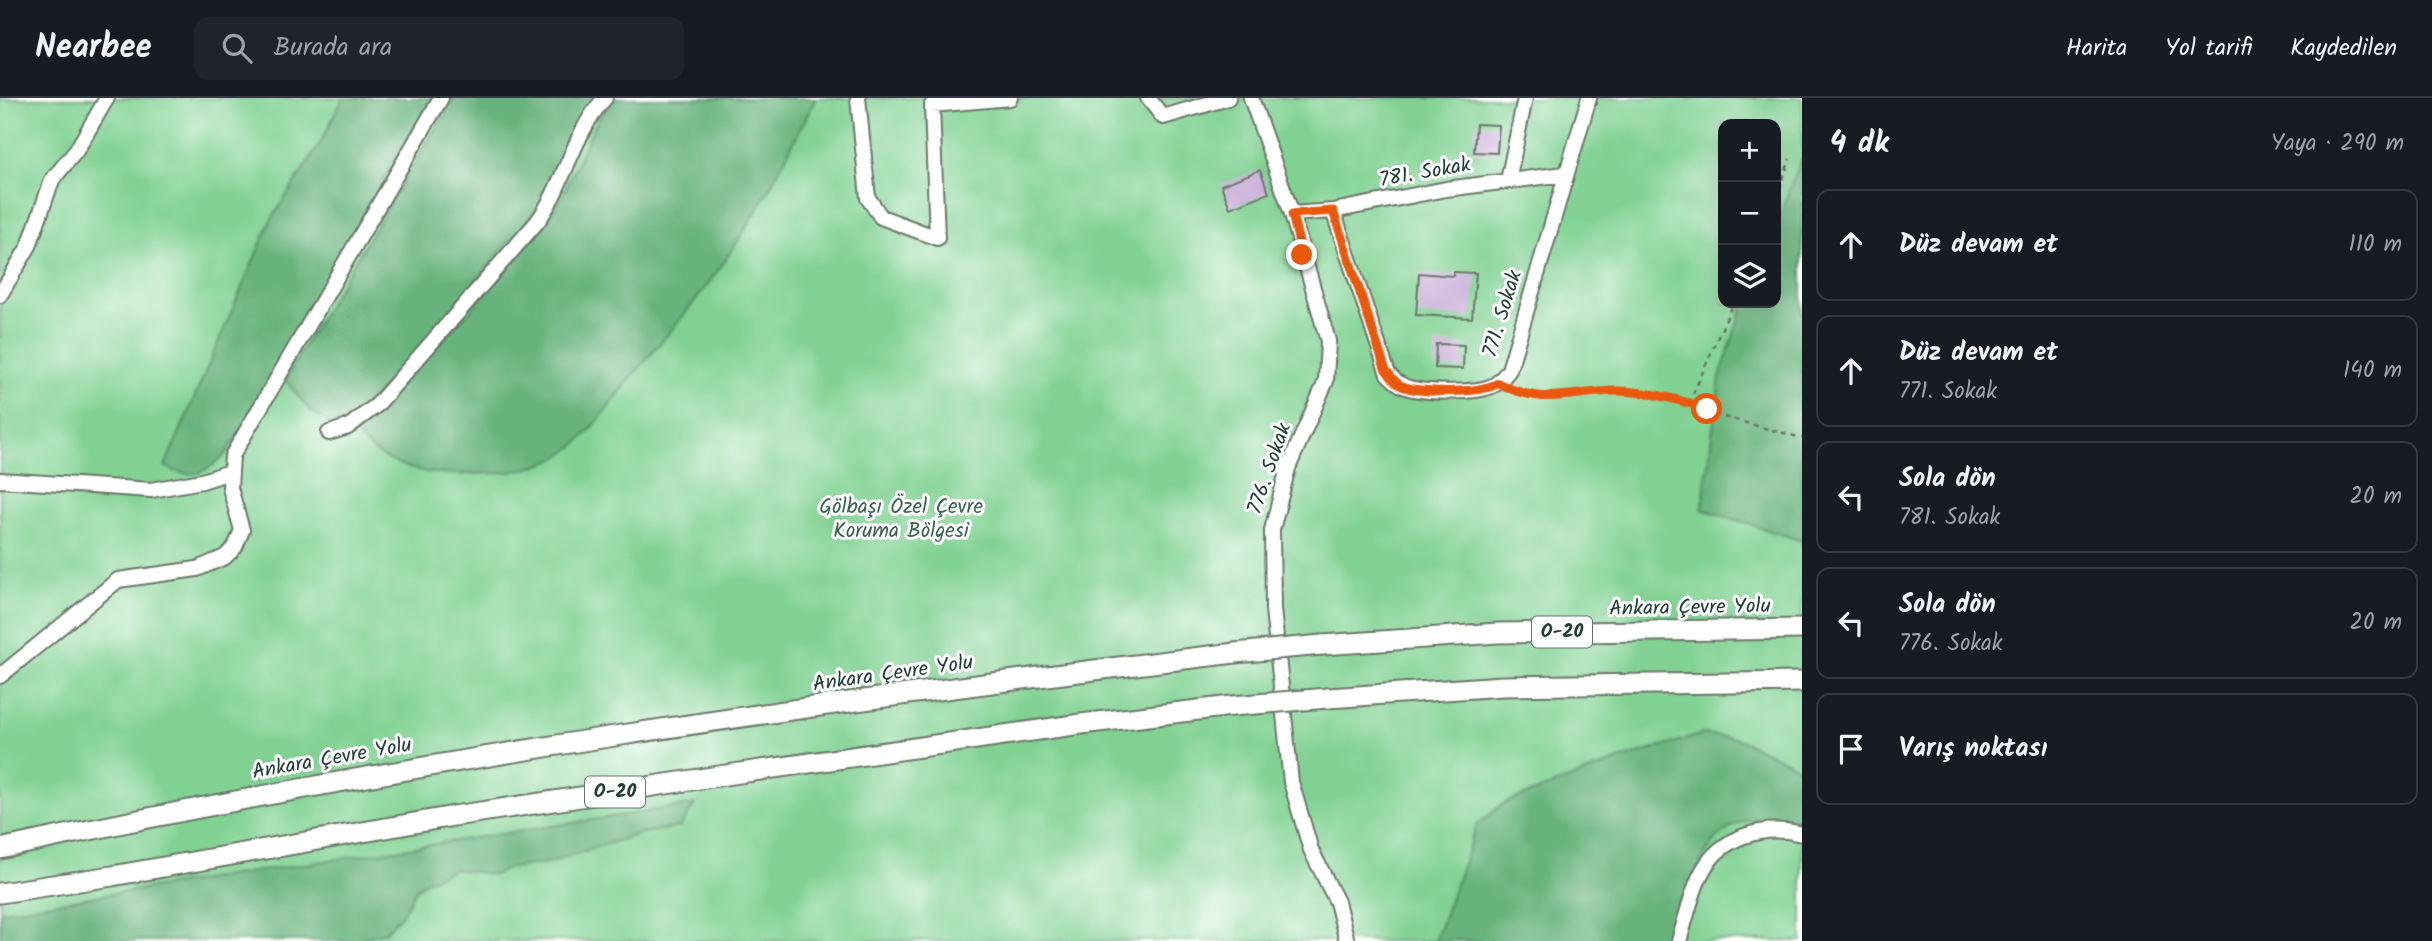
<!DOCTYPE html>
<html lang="tr">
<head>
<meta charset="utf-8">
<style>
  :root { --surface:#171b24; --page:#20242c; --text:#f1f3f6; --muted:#9ea1a6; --line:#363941 }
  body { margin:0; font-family:Kalam,sans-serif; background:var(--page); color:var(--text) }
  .controls { position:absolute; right:21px; top:21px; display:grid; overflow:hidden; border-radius:14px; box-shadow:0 7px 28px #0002 }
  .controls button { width:63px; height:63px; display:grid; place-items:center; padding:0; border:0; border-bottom:2px solid var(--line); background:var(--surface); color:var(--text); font:35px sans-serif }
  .stop { position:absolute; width:21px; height:21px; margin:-16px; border:5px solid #ea580c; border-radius:50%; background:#fff }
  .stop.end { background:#ea580c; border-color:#fff; box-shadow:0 2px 7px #0008 }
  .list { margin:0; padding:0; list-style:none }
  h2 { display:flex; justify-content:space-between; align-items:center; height:91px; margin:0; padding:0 28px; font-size:30px }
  h2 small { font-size:23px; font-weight:400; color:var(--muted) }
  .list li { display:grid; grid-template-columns:46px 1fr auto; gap:21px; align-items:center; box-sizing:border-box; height:112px; margin:0 14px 14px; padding:0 14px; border:2px solid var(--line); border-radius:14px }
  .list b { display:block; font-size:26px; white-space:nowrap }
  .list p { margin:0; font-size:23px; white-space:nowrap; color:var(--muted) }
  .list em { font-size:23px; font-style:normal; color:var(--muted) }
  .icon { flex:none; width:38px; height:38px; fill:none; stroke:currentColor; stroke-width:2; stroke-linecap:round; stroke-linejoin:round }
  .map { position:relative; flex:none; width:1802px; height:843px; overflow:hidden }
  header { display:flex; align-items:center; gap:42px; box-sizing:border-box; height:98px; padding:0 35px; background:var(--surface); border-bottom:2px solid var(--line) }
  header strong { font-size:33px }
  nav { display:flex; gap:38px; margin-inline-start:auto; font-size:24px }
  .search { width:490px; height:63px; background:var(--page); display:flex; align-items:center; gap:18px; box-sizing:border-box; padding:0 24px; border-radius:14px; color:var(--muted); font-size:26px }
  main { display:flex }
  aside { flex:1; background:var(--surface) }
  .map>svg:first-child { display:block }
  .green { fill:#80d192; stroke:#508763; stroke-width:2; fill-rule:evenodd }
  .forest { fill:#68b37c; stroke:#447858; stroke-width:2 }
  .building { fill:#caafd9 }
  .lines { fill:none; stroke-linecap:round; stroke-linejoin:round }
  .minor-casing { stroke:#6a7769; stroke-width:18 }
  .highway-casing { stroke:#6a7769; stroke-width:23 }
  .path { stroke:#6a7769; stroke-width:2.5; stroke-dasharray:5 5; stroke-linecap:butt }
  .minor { stroke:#fff; stroke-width:14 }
  .highway { stroke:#fff; stroke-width:19 }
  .highway-bridge-casing { stroke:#6a7769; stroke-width:23; stroke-linecap:butt }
  .highway-bridge { stroke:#fff; stroke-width:19 }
  .route { stroke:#ea580c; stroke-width:9 }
  .labels { text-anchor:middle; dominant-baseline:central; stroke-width:6; stroke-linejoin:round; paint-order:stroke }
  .shield { fill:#fff; stroke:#627771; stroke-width:2 }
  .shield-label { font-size:19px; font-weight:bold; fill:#1f3d34 }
  .street-label { font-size:21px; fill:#1f3d34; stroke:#fff }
  .park-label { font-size:21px; fill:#37624c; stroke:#fff }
</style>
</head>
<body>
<header>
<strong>Nearbee</strong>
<div class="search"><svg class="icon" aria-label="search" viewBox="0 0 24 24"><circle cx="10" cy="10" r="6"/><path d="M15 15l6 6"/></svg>Burada ara</div>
<nav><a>Harita</a><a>Yol tarifi</a><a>Kaydedilen</a></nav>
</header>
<main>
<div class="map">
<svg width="1802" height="843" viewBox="0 0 1802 843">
  <rect width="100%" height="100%" fill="#fff"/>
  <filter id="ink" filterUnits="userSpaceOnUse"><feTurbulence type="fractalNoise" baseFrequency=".0143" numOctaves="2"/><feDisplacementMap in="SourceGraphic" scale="14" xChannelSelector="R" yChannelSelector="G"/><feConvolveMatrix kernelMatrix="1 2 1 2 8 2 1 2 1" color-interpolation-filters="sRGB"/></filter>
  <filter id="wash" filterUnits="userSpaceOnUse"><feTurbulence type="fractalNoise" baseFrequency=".00686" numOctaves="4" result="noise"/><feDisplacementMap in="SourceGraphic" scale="28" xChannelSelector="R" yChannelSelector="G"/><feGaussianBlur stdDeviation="1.57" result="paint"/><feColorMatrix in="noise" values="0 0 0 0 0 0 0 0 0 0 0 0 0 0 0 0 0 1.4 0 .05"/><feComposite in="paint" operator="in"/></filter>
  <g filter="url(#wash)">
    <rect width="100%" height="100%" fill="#f4e4cb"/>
    <path class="green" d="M0 0H1802V843H0ZM1723 26H1776V205H1723Z"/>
    <path class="forest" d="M343 0H431L228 353C209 374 191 384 165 368L271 122 321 44Z
      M454 0H598C581 18 569 40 561 64 556 76 553 92 545 103 532 122 514 137 499 155 451 214 401 271 348 326L335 328 311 314 285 282 313 232Z
      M614 0H816C789 53 762 109 728 158 700 200 665 239 632 279 613 302 591 337 566 354 532 377 492 376 453 376 415 376 379 364 354 335 419 265 490 198 547 121 575 83 583 36 614 0Z
      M1802 60V443L1702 411 1720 279 1744 205H1776V125Z
      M1702 636 1736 640 1793 666 1802 673V723C1710 701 1692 772 1677 843H1435L1477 727 1503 706 1622 661Z
      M695 706 680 729 642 735 547 765 508 770 495 777 454 771 427 782 415 792 403 815 385 834 365 839 360 843H0V813Z"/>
    <g id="blocks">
      <path class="building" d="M1476 26 1499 27 1497 55 1474 54Z
        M1260 72 1269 95 1230 110 1221 87Z
        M1453 174 1476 175 1472 220 1416 217 1419 175 1453 178Z
        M1436 246 1464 247 1463 271 1435 270Z"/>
    </g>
  </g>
  <g filter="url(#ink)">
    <use href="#blocks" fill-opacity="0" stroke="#6a7769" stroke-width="2"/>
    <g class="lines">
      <defs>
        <path id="minor" d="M858 0 868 100 881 119 937 140 932 7 1010 0
          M1148 0 1163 19 1228 0
          M1251 0 1292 116 1328 243 1326 283 1288 370 1272 432 1273 511 1291 684 1311 752 1337 804 1347 843
          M1508 83 1525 0
          M1333 113 1388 276C1394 282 1398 286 1406 289 1423 295 1478 296 1494 287 1500 284 1505 277 1509 272L1589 0
          M1292 116 1333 113 1446 91 1565 76
          M0 197 29 148 52 82 76 53 107 0
          M329 335 348 329 377 307 537 124C565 86 573 35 605 0
          M0 382 151 392 202 383 230 374
          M0 578 118 482 197 471 225 459 235 449 242 432 230 390 232 358 441 0
          M1679 843C1686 821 1691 795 1702 774 1721 738 1764 726 1802 736"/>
        <path id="highway" d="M1322 547 1498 535 1802 531
          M1328 600 1503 588 1802 584
          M0 751C407 662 821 604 1235 555
          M0 795 112 778 454 718 719 678 1081 626 1232 608"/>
      </defs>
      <use href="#minor" class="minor-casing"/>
      <use href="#highway" class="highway-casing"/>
      <path class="path" d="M1776 100 1790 61
        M1509 291 1542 299 1614 293 1644 295 1689 305 1724 319 1802 340
        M1689 305 1733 205"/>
      <use href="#minor" class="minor"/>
      <use href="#highway" class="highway"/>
      <defs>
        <path id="highway-bridge" d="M1235 555 1322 547
          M1232 608 1328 600"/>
      </defs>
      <use href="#highway-bridge" class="highway-bridge-casing"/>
      <use href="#highway-bridge" class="highway-bridge"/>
    </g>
  </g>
  <g class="lines" filter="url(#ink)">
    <path class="route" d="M1302 157 1292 116 1333 113 1385 270C1389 276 1393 283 1400 287 1417 296 1482 296 1498 285 1544 309 1568 294 1615 293 1646 293 1678 301 1707 311"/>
  </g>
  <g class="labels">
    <g class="shield">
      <rect x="1532" y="518.5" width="60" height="31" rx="5"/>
      <rect x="585" y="678.5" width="60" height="31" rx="5"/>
    </g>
    <g class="shield-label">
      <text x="1562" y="534">O-20</text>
      <text x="615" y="694">O-20</text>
    </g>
    <g class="street-label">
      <text transform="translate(1425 75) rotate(-10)">781. Sokak</text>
      <text transform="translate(1503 216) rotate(-73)">771. Sokak</text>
      <text transform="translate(1270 371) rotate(-71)">776. Sokak</text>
      <text transform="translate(1690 510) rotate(-1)">Ankara Çevre Yolu</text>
      <text transform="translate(893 576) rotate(-8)">Ankara Çevre Yolu</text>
      <text transform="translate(332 661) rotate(-10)">Ankara Çevre Yolu</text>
    </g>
    <g class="park-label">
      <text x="901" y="409">Gölbaşı Özel Çevre<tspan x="901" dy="24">Koruma Bölgesi</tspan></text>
    </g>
  </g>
</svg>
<div class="controls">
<button>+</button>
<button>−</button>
<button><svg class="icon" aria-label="layers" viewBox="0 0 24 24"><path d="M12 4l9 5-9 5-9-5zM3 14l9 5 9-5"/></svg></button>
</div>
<div class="stop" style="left:1707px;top:311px"></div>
<div class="stop end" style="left:1302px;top:157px"></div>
</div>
<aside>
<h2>4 dk<small>Yaya · 290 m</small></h2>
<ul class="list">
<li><svg class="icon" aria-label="ahead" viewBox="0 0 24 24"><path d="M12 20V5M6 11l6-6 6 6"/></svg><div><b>Düz devam et</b></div><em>110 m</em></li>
<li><svg class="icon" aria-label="ahead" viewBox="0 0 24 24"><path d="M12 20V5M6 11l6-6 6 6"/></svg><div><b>Düz devam et</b><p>771. Sokak</p></div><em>140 m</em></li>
<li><svg class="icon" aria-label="left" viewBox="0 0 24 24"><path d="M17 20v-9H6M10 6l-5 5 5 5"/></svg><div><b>Sola dön</b><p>781. Sokak</p></div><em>20 m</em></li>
<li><svg class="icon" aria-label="left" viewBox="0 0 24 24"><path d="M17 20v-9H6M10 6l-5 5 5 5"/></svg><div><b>Sola dön</b><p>776. Sokak</p></div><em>20 m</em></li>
<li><svg class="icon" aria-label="arrive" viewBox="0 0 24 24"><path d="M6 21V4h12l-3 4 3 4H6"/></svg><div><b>Varış noktası</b></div></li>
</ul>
</aside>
</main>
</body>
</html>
